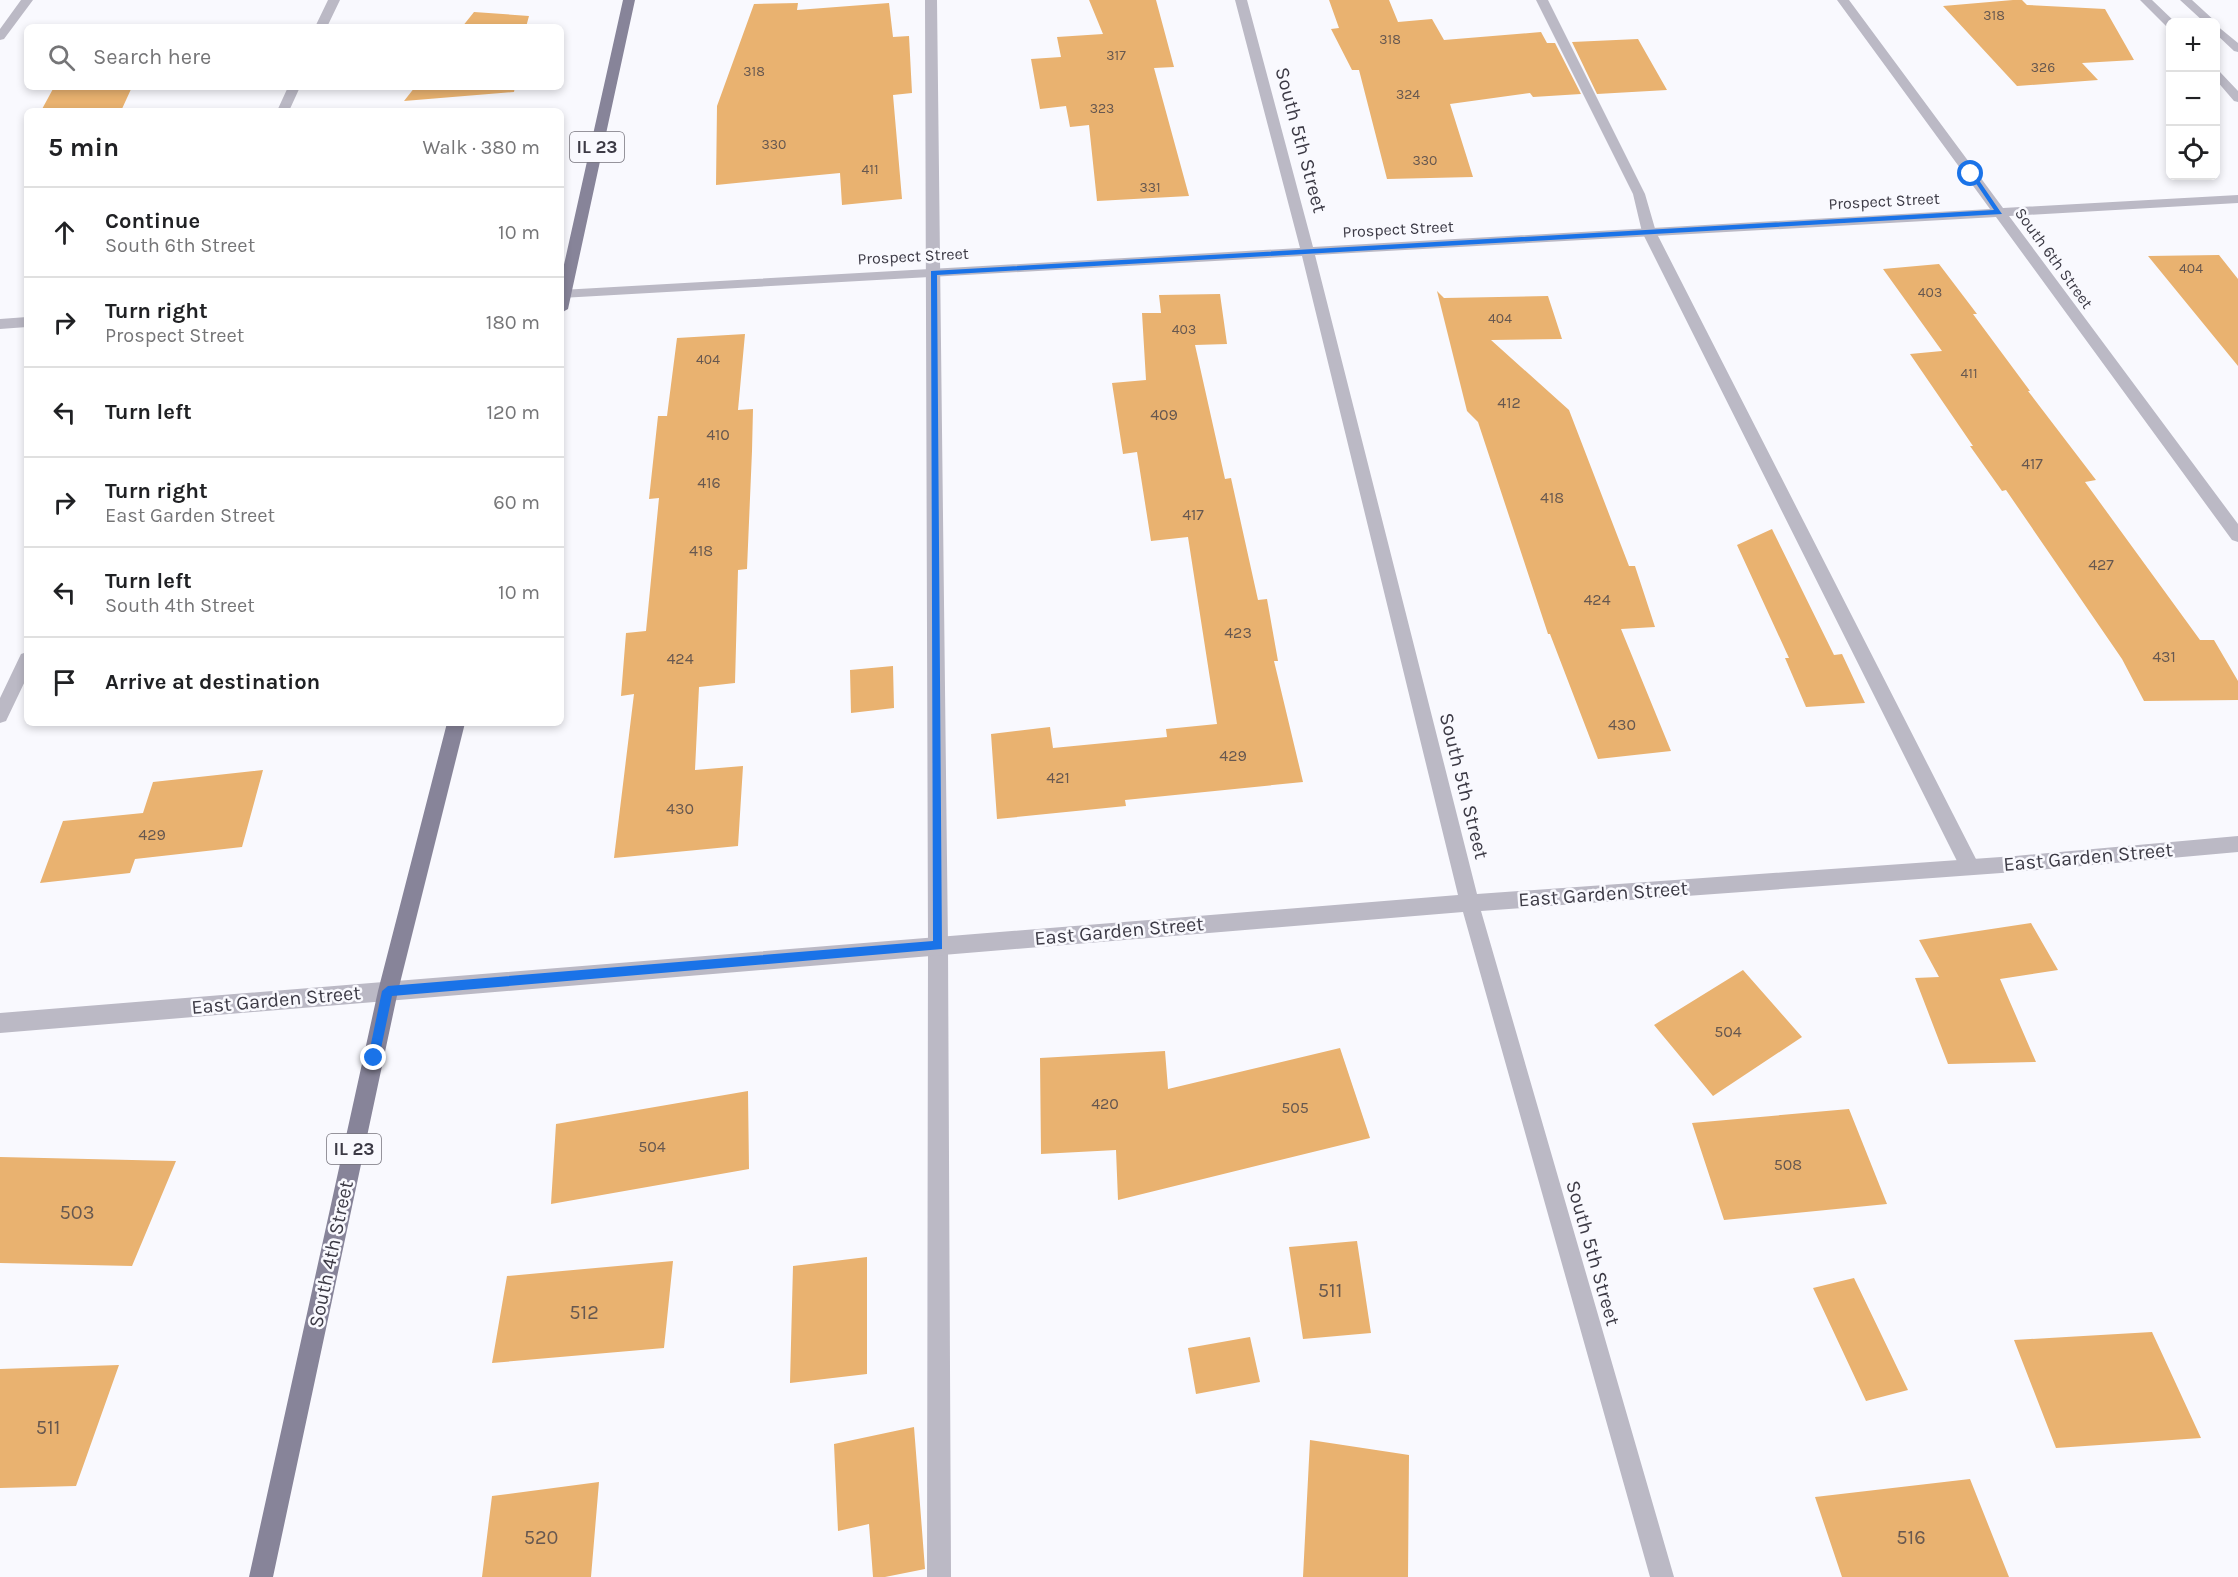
<!DOCTYPE html>
<html lang="en">
<head>
<meta charset="utf-8">
<style>
  :root { --surface:#fff; --page:#f6f6f6; --text:#202124; --muted:#757577; --line:#e0e0e0 }
  body { margin:0; font-family:Karla,sans-serif; background:var(--page); color:var(--text) }
  .controls { position:absolute; right:18px; top:18px; display:grid; overflow:hidden; border-radius:9px; box-shadow:0 3px 9px #0003 }
  .controls button { width:54px; height:54px; display:grid; place-items:center; padding:0; border:0; border-bottom:2px solid var(--line); background:var(--surface); color:var(--text); font:30px sans-serif }
  .stop { position:absolute; width:18px; height:18px; margin:-14px; border:4px solid #1a73e8; border-radius:50%; background:#fff }
  .stop.end { background:#1a73e8; border-color:#fff; box-shadow:0 2px 6px #0008 }
  .list { margin:0; padding:0; list-style:none }
  h2 { display:flex; justify-content:space-between; align-items:center; height:78px; margin:0; padding:0 24px; font-size:26px }
  h2 small { font-size:20px; font-weight:400; color:var(--muted) }
  .list li { display:grid; grid-template-columns:39px 1fr auto; gap:18px; align-items:center; box-sizing:border-box; height:90px; padding:0 24px; border-top:2px solid var(--line) }
  .list b { display:block; font-size:22px; white-space:nowrap }
  .list p { margin:0; font-size:20px; white-space:nowrap; color:var(--muted) }
  .list em { font-size:20px; font-style:normal; color:var(--muted) }
  .icon { flex:none; width:33px; height:33px; fill:none; stroke:currentColor; stroke-width:2; stroke-linecap:round; stroke-linejoin:round }
  .map { position:relative; flex:none; width:2238px; height:1577px; overflow:hidden }
  .search { position:absolute; background:var(--surface); box-shadow:0 3px 9px #0003; left:24px; top:24px; width:540px; height:66px; display:flex; align-items:center; gap:15px; box-sizing:border-box; padding:0 21px; border-radius:9px; color:var(--muted); font-size:22px }
  .panel { position:absolute; background:var(--surface); box-shadow:0 3px 9px #0003; left:24px; top:108px; width:540px; height:618px; border-radius:9px }
  .map>svg:first-child { display:block }
  .building { fill:#e9b270 }
  .lines { fill:none; stroke-linecap:round; stroke-linejoin:round }
  .lane { fill:#bbb9c5; fill-rule:evenodd }
  .street { fill:#bbb9c5; fill-rule:evenodd }
  .primary { fill:#878499; fill-rule:evenodd }
  .route { fill:#1a73e8 }
  .labels { text-anchor:middle; dominant-baseline:central; stroke-width:5; stroke-linejoin:round; paint-order:stroke }
  .far-number-label { font-size:14px; fill:#675850 }
  .far-street-label { font-size:16px; fill:#3c3a45; stroke:#f9f9fe }
  .number-label { font-size:16px; fill:#675850 }
  .shield { fill:#f9f9fe; stroke:#75737c; stroke-width:1.5 }
  .shield-label { font-size:18px; font-weight:bold; fill:#3c3a45 }
  .street-label { font-size:20px; fill:#3c3a45; stroke:#f9f9fe }
  .near-number-label { font-size:20px; fill:#675850 }
</style>
</head>
<body>
<div class="map">
<svg width="2238" height="1577" viewBox="0 0 2238 1577">
  <rect width="100%" height="100%" fill="#f9f9fe"/>
  <path class="building" d="M1089 0H1156L1174 67 1154 68 1189 196 1097 201 1089 125 1070 127 1066 106 1040 109 1031 59 1061 57 1057 37 1103 34Z
    M1329 0H1389L1398 22 1432 19 1444 40 1541 32 1547 43H1555L1581 94 1533 97 1530 93 1450 104 1473 177 1387 179 1359 70H1352L1331 29 1339 28Z
    M2013 0H2022L2027 5 2105 9 2134 60 2082 63 2098 80 2017 86 1943 6Z
    M798 3 797 10 889 3 893 37 909 36 912 93 893 95 902 199 842 205 840 173 716 185 717 106 754 4Z
    M474 12 529 16 526 27H462Z
    M1638 39 1667 90 1597 94 1572 42Z
    M54 87H132L121 111H41Z
    M415 87H515L514 92 404 101Z
    M2219 255 2238 279V366L2148 256Z
    M1939 264 1977 314H1973L2030 391H2028L2096 480 2085 482 2200 640H2214L2238 681V700L2144 701 2122 659 2006 490 2002 491 1970 446H1973L1910 354 1942 351 1883 269Z
    M1437 291 1444 298 1548 296 1562 339 1491 340 1569 410 1629 566H1635L1655 627 1621 629 1671 751 1598 759 1550 634H1548L1478 422 1467 411Z
    M1220 294 1227 344 1195 345 1225 479 1231 478 1258 600 1267 599 1278 661H1274L1303 782 1125 800 1126 806 997 819 991 734 1050 727 1053 748 1167 737 1166 729 1217 724 1188 537 1151 541 1137 452 1123 454 1112 383 1146 380 1142 313H1161L1159 295Z
    M745 334 738 410 753 409 752 451 747 569 738 570 735 683 699 687 695 770 743 766 738 846 614 858 634 694 621 696 626 633 646 631 659 498 649 499 658 416H667L677 338Z
    M1772 529 1834 655 1842 654 1865 703 1806 707 1785 658H1789L1737 545Z
    M893 666 894 708 851 713 850 670Z
    M263 770 242 847 135 859 130 873 40 883 63 821 143 813 153 782Z
    M2031 923 2058 970 2000 979 2036 1062 1948 1064 1915 978 1939 977 1919 940Z
    M1743 970 1802 1037 1713 1096 1654 1025Z
    M1340 1048 1370 1138 1118 1200 1116 1150 1041 1154 1040 1058 1165 1051 1168 1089Z
    M748 1091 749 1169 551 1204 556 1124Z
    M1849 1109 1887 1204 1724 1220 1692 1123Z
    M0 1157 176 1161 132 1266 0 1263Z
    M1357 1241 1371 1333 1303 1339 1289 1247Z
    M867 1257V1374L790 1383 793 1266Z
    M673 1261 664 1348 492 1363 507 1276Z
    M1854 1278 1908 1390 1866 1401 1813 1288Z
    M2152 1332 2201 1438 2056 1448 2014 1340Z
    M1250 1337 1260 1382 1196 1394 1188 1348Z
    M119 1365 76 1486 0 1488V1369Z
    M914 1427 925 1569 885 1577H873L869 1524 838 1531 834 1444Z
    M1310 1440 1409 1455 1408 1577H1303Z
    M1970 1479 2009 1577H1842L1815 1497Z
    M599 1482 591 1577H482L492 1496Z"/>
  <g class="lines">
    <path class="lane" d="M328 0H340L327 27H315Z
      M925 0H937L948 946 951 1577H927L928 946Z
      M1536 0H1548L1645 194 1656 232 1977 861 1979 867 1977 873 1970 875 1963 873 1642 232 1633 194Z
      M2140 0H2152L2175 22H2170V27L2166 26Z
      M2180 0H2192L2216 22H2204Z
      M2216 25 2238 43V52L2234 51 2216 34Z
      M2216 71 2220 72 2238 91V102L2234 101 2216 80Z
      M288 87H300L289 111H277Z
      M27 652V677L6 721 0 723V698L21 654Z"/>
    <path class="street" d="M21 0H33L4 39 0 40V29Z
      M1235 0H1247L1313 247 1990 209 1837 0H1849L2003 208 2238 195V203L2009 216 2238 524V542L2232 540 1996 217 1315 255 1477 894 2015 856 2238 836V852L2015 872 1481 911 1674 1577H1650L1463 912 0 1033V1013L1458 895 1302 256 561 298V290L1300 248Z
      M27 317V327L0 329V319Z"/>
    <path class="primary" d="M623 0H635L568 309 561 313V278Z
      M447 723H465L398 991 273 1577H249L378 991Z"/>
  </g>
  <path class="route" d="M1969 173H1974L2002 214 937 275 942 949 392 996 379 1058 377 1062H370L368 1058 382 991 388 986 933 941 931 271 1994 210Z"/>
  <g class="labels">
    <g class="far-number-label">
      <text x="1994" y="15">318</text>
      <text x="1390" y="39">318</text>
      <text x="1116" y="55">317</text>
      <text x="2043" y="67">326</text>
      <text x="754" y="71">318</text>
      <text x="1408" y="94">324</text>
      <text x="1102" y="108">323</text>
      <text x="774" y="144">330</text>
      <text x="1425" y="160">330</text>
      <text x="870" y="169">411</text>
      <text x="1150" y="187">331</text>
      <text x="2191" y="268">404</text>
      <text x="1930" y="292">403</text>
      <text x="1500" y="318">404</text>
      <text x="1184" y="329">403</text>
      <text x="708" y="359">404</text>
      <text x="1969" y="373">411</text>
    </g>
    <g class="far-street-label">
      <text transform="translate(1884 201) rotate(-3)">Prospect Street</text>
      <text transform="translate(1398 229) rotate(-3)">Prospect Street</text>
      <text transform="translate(913 256) rotate(-3)">Prospect Street</text>
      <text transform="translate(2054 258) rotate(54)">South 6th Street</text>
    </g>
    <g class="number-label">
      <text x="1509" y="402">412</text>
      <text x="1164" y="414">409</text>
      <text x="718" y="434">410</text>
      <text x="2032" y="463">417</text>
      <text x="709" y="482">416</text>
      <text x="1552" y="497">418</text>
      <text x="1193" y="514">417</text>
      <text x="701" y="550">418</text>
      <text x="2101" y="564">427</text>
      <text x="1597" y="599">424</text>
      <text x="1238" y="632">423</text>
      <text x="2164" y="656">431</text>
      <text x="680" y="658">424</text>
      <text x="1622" y="724">430</text>
      <text x="1233" y="755">429</text>
      <text x="1058" y="777">421</text>
      <text x="680" y="808">430</text>
      <text x="152" y="834">429</text>
      <text x="1728" y="1031">504</text>
      <text x="1105" y="1103">420</text>
      <text x="1295" y="1107">505</text>
      <text x="652" y="1146">504</text>
      <text x="1788" y="1164">508</text>
    </g>
    <g class="shield">
      <rect x="570" y="132" width="54" height="30" rx="4.5"/>
      <rect x="327" y="1134" width="54" height="30" rx="4.5"/>
    </g>
    <g class="shield-label">
      <text x="597" y="147">IL 23</text>
      <text x="354" y="1149">IL 23</text>
    </g>
    <g class="street-label">
      <text transform="translate(1301 140) rotate(75)">South 5th Street</text>
      <text transform="translate(1464 786) rotate(76)">South 5th Street</text>
      <text transform="translate(2088 857) rotate(-5)">East Garden Street</text>
      <text transform="translate(1603 894) rotate(-4)">East Garden Street</text>
      <text transform="translate(1119 931) rotate(-5)">East Garden Street</text>
      <text transform="translate(276 1000) rotate(-5)">East Garden Street</text>
      <text transform="translate(1593 1253) rotate(74)">South 5th Street</text>
      <text transform="translate(331 1254) rotate(-78)">South 4th Street</text>
    </g>
    <g class="near-number-label">
      <text x="77" y="1212">503</text>
      <text x="1330" y="1290">511</text>
      <text x="584" y="1312">512</text>
      <text x="48" y="1427">511</text>
      <text x="541" y="1537">520</text>
      <text x="1911" y="1537">516</text>
    </g>
  </g>
</svg>
<div class="controls">
<button>+</button>
<button>−</button>
<button><svg class="icon" aria-label="locate" viewBox="0 0 24 24"><circle cx="12" cy="12" r="6"/><path d="M12 2v4M12 18v4M2 12h4M18 12h4"/></svg></button>
</div>
<div class="stop" style="left:1971px;top:174px"></div>
<div class="stop end" style="left:374px;top:1058px"></div>
<div class="search"><svg class="icon" aria-label="search" viewBox="0 0 24 24"><circle cx="10" cy="10" r="6"/><path d="M15 15l6 6"/></svg>Search here</div>
<section class="panel">
<h2>5 min<small>Walk · 380 m</small></h2>
<ul class="list">
<li><svg class="icon" aria-label="ahead" viewBox="0 0 24 24"><path d="M12 20V5M6 11l6-6 6 6"/></svg><div><b>Continue</b><p>South 6th Street</p></div><em>10 m</em></li>
<li><svg class="icon" aria-label="right" viewBox="0 0 24 24"><path d="M7 20v-9h11M14 6l5 5-5 5"/></svg><div><b>Turn right</b><p>Prospect Street</p></div><em>180 m</em></li>
<li><svg class="icon" aria-label="left" viewBox="0 0 24 24"><path d="M17 20v-9H6M10 6l-5 5 5 5"/></svg><div><b>Turn left</b></div><em>120 m</em></li>
<li><svg class="icon" aria-label="right" viewBox="0 0 24 24"><path d="M7 20v-9h11M14 6l5 5-5 5"/></svg><div><b>Turn right</b><p>East Garden Street</p></div><em>60 m</em></li>
<li><svg class="icon" aria-label="left" viewBox="0 0 24 24"><path d="M17 20v-9H6M10 6l-5 5 5 5"/></svg><div><b>Turn left</b><p>South 4th Street</p></div><em>10 m</em></li>
<li><svg class="icon" aria-label="arrive" viewBox="0 0 24 24"><path d="M6 21V4h12l-3 4 3 4H6"/></svg><div><b>Arrive at destination</b></div></li>
</ul>
</section>
</div>
</body>
</html>
